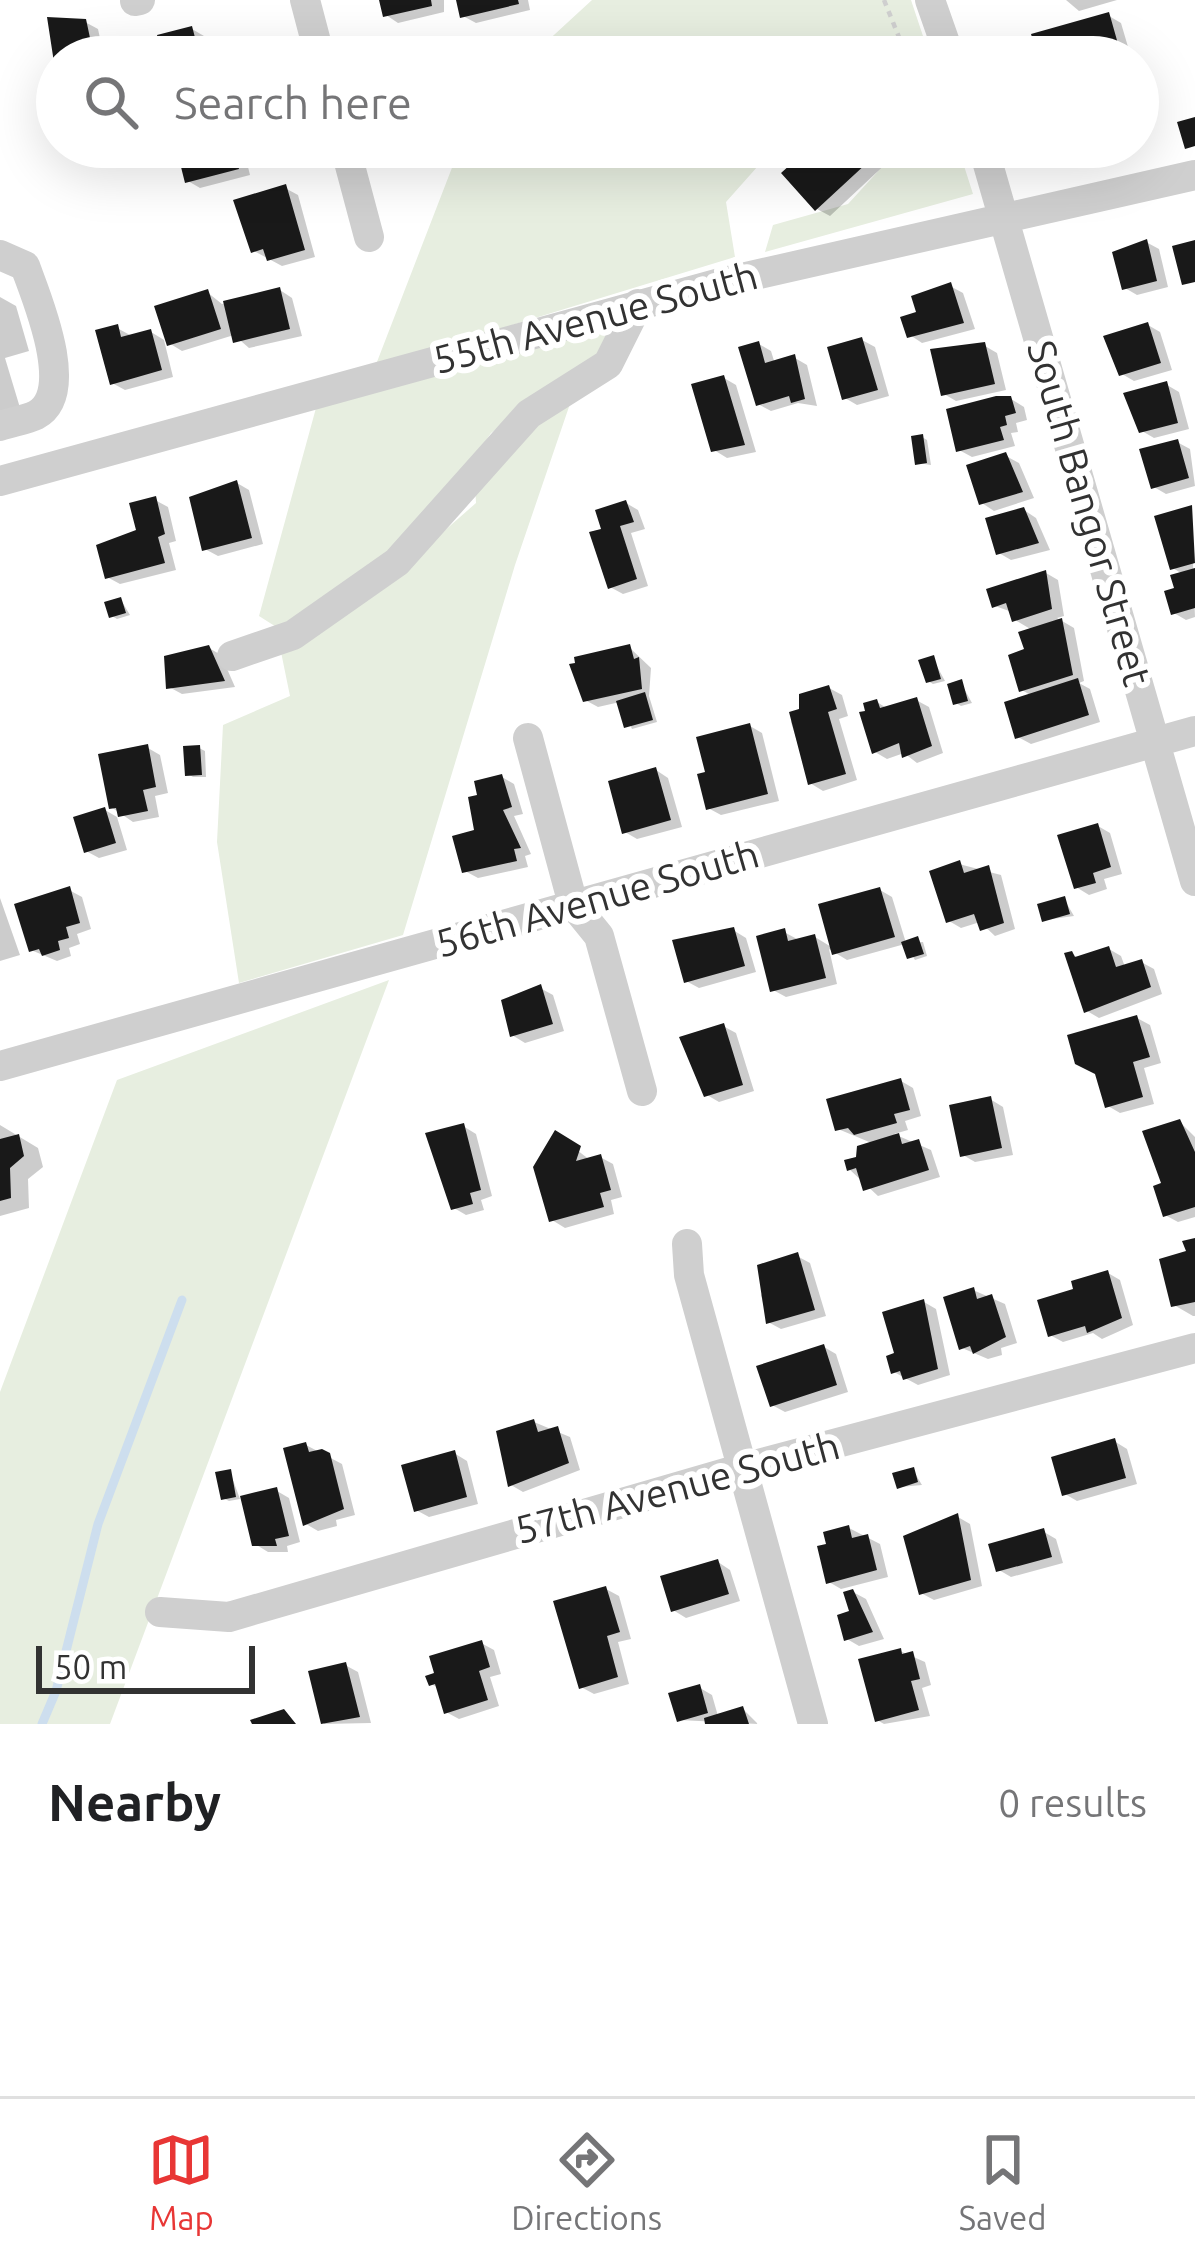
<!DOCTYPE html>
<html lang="en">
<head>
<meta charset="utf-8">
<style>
  :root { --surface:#fff; --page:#f6f6f6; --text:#202124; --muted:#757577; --line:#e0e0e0; --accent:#e83635 }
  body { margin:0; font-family:Ubuntu,sans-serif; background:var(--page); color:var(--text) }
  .scale { position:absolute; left:36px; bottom:30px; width:219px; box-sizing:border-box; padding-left:12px; border:6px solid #323232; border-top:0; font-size:33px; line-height:42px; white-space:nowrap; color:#323232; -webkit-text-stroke:9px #fff; paint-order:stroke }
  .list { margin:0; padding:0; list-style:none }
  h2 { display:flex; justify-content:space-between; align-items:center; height:156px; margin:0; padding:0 48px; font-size:51px }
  h2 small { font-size:39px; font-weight:400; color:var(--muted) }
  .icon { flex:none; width:66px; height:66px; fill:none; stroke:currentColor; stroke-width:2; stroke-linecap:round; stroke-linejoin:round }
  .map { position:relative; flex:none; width:1195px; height:1724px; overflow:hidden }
  .search { position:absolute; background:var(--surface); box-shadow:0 12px 48px #0002; left:36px; right:36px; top:36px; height:132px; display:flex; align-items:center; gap:30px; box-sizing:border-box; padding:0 42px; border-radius:66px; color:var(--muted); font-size:45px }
  .sheet { height:372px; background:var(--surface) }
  nav { display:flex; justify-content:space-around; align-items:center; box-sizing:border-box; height:168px; border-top:3px solid var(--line); background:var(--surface); font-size:33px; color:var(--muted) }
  nav a { display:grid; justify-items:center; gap:6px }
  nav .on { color:var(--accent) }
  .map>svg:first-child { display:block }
  .green { fill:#e7eee0 }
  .shadow { fill:#0003 }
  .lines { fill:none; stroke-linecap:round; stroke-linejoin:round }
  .stream { stroke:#cddeee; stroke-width:9 }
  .building { fill:#191919 }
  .path { stroke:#cfcfcf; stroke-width:4.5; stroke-dasharray:6 6; stroke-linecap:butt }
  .minor { stroke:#cfcfcf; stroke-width:30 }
  .labels { text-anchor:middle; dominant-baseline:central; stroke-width:12; stroke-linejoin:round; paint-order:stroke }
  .street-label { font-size:39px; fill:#323232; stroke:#fff }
</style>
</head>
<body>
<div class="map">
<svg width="1195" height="1724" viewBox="0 0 1195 1724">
  <rect width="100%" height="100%" fill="#fff"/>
  <path class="green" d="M592 0H911L930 57H530Z
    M460 147H775L726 202 735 257 375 367Z
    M887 147H958L973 194 765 252 773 225 848 204 893 155Z
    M615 324 602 352 491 433 448 495 370 569 281 630 259 616 316 408Z
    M572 398 515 565 403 935 239 983 217 842 223 725 290 696 281 652 418 554 476 503 475 485 502 452Z
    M389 980 110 1724H0V1392L117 1080Z"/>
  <path class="shadow" d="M382 0H444V12L398 23 386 15Z
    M459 0H528L530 10 476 23 463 16Z
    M1066 0H1117L1079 11Z
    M1109 16 1121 23 1131 57H1041Z
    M85 22 98 29 104 57H57Z
    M192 29 204 36 210 57H165Z
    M447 50 458 57H418Z
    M183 147H243L250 175 200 188 188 181Z
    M405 147H432L433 151 412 156Z
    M814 147H882L892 158 830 216 817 209Z
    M285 188 298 195 315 257 282 266 254 251Z
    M1146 242 1159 249 1168 287 1137 295 1125 288Z
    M950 286 963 293 975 329 922 343 910 335 919 313Z
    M280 290 292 298 302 336 249 348 234 335 182 351 164 340 173 377 125 390 112 383 117 328 130 335 151 332 169 343 207 292 222 304Z
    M0 297 16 306 29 351 5 358 24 421 0 428Z
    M1148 325 1160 332 1172 370 1134 381 1122 374Z
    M862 340 875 347 889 396 857 405 845 398Z
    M759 344 771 351 775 364 795 358 807 365 817 406 798 403 771 411 758 404Z
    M985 346 997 353 1006 390 956 401 944 394Z
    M724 378 736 385 756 452 727 458 714 450Z
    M1167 385 1179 392 1189 429 1154 438 1142 431Z
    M1011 399 1024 407 1027 420 1016 423 1018 432 1011 433 1015 446 972 457 959 450Z
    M922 437 927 440 931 465 918 463Z
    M1177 442 1190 449 1195 486 1166 494 1154 487Z
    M1006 456 1019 463 1034 498 994 511 982 503Z
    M237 483 249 490 263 544 218 556 205 549Z
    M155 500 168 507 176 541 169 543 176 570 120 584 107 577Z
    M626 503 638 510 645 529 631 533 648 586 623 594 610 587 605 531Z
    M1191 508 1195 617 1186 620 1174 613 1184 575 1173 568Z
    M1024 510 1036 518 1050 550 1011 560 999 553Z
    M1046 573 1058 580 1064 616 1057 618 1074 628 1084 681 1079 683 1090 689 1100 722 1031 744 1018 737 1032 696 1022 690 1032 630 1015 620 1012 612 995 606Z
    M121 600 130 615 117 619 112 616Z
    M209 648 221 655 235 687 182 694 169 687Z
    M630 648 651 668 649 696 657 722 632 729 620 702 598 707 585 700Z
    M933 659 945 681 933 684 928 681Z
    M961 683 972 703 961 706 956 703Z
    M829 688 842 695 848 716 839 719 857 780 823 791 810 783 791 722 792 714Z
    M916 700 929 707 943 753 917 763 904 753 887 759 875 752 877 702 888 709Z
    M750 726 762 733 779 801 721 815 708 808 709 774Z
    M148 748 160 755 168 793 155 796 159 817 133 822 111 807Z
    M199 748 205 751 206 777H193L188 774Z
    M656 770 668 778 682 827 637 839 625 832Z
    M502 777 514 784 523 814 514 816 531 854 525 856 528 867 478 878 465 871Z
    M105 810 117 817 127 850 99 858 86 851Z
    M1098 826 1110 833 1122 874 1104 879 1107 889 1089 895 1076 887Z
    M959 864 1001 875 1015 929 995 936 980 922 961 928 949 921Z
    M69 890 82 897 91 929 77 934 80 944 69 948 71 956 57 961 31 950Z
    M880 890 892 897 906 943 923 942 927 956 915 960 905 944 847 960 829 949 837 984 786 997 773 990 784 932 797 939 815 937 833 948Z
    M0 898 20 955 0 961Z
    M1064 899 1074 916 1045 920Z
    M733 930 746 938 756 972 699 988 686 981Z
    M1109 949 1121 956 1125 967 1141 962 1154 969 1162 994 1099 1018 1087 1011 1072 954 1080 959Z
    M540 988 553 995 564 1031 525 1043 512 1035Z
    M1137 1018 1150 1025 1161 1063 1144 1068 1154 1104 1120 1113 1108 1106Z
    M723 1026 736 1033 754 1091 719 1102 707 1095Z
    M901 1081 913 1088 921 1116 905 1121 908 1130 894 1134 931 1150 940 1177 878 1196 849 1169 874 1144 838 1129Z
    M990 1099 1003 1107 1013 1155 975 1162 963 1155Z
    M1180 1122 1195 1137V1217L1178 1222 1165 1215V1185Z
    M0 1125 38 1148 43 1167 28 1179 29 1208 0 1216Z
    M463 1126 476 1134 492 1196 481 1200 484 1210 466 1215 454 1208Z
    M556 1134 590 1160 600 1157 613 1164 622 1197 611 1200 614 1214 565 1228 552 1220Z
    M1195 1241V1316H1193L1174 1305Z
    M797 1256 810 1263 826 1316 781 1329 768 1322 761 1295Z
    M1108 1273 1120 1280 1133 1325 1102 1339 1093 1333 1063 1342 1050 1335 1077 1292Z
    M973 1290 1005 1304 1017 1343 1001 1348 1002 1355 988 1359 962 1348Z
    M924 1302 936 1309 950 1375 918 1385 894 1372Z
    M824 1347 836 1354 848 1392 785 1412 772 1405Z
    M534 1422 570 1437 580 1470 523 1492 511 1485Z
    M1114 1441 1127 1449 1137 1484 1077 1501 1065 1494Z
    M306 1445 342 1464 355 1515 336 1520 337 1526 318 1531 306 1524Z
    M454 1453 467 1461 478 1504 429 1517 416 1510Z
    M913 1470 922 1485 900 1487Z
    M230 1472 240 1499 229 1501 223 1498Z
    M277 1491 289 1498 300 1542 287 1546 288 1552H268L255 1544Z
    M958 1517 970 1524 982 1586 934 1600 921 1593Z
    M849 1528 880 1544 888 1577 841 1589 829 1582Z
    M1044 1532 1056 1539 1063 1563 1011 1577 999 1570Z
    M718 1562 730 1570 740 1601 686 1618 673 1610Z
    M606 1589 619 1596 631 1639 618 1642 629 1684 594 1694 581 1687Z
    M853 1592 866 1599 884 1639 859 1646 847 1639Z
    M481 1643 494 1650 501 1674 490 1677 499 1706 459 1719 446 1712 439 1688 431 1684Z
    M900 1651 925 1662 931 1685 922 1688 930 1716 884 1724 877 1720Z
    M345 1665 358 1672 371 1723 324 1724 311 1674Z
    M700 1688 712 1695 718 1716 743 1709 758 1724 679 1720Z"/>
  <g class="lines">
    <path class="stream" d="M42 1724 56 1691 98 1524 182 1300"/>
  </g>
  <path class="building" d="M379 0H431L432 6 383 17Z
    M456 0H518L519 4 460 18Z
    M1109 12 1120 51 1098 57H1038L1031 34Z
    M47 17 86 19 94 57H57L55 69Z
    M192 26 200 57H162L157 35Z
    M1195 117V146L1185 149 1177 122Z
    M182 147H233L239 169 185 183 178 155Z
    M810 147H879L881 150 815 211 781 173Z
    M286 184 305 250 267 261 263 249 251 253 233 200Z
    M1147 239 1157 281 1122 290 1112 252Z
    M1195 240V282L1182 285 1172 246Z
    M951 282 964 323 907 338 900 317 916 312 911 296Z
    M280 287 290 329 233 343 223 301Z
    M208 289 221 329 167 346 154 306Z
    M1148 322 1161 363 1119 376 1103 336Z
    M118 324 121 337 151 329 162 370 110 385 95 330Z
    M862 337 878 390 842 400 827 347Z
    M759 341 765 363 795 354 805 399 791 403 789 396 756 406 738 347Z
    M985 342 995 384 941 396 930 349Z
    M724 375 745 445 711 452 691 384Z
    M1167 381 1178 423 1139 433 1123 393Z
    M996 396H1011L1016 413 1005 416 1007 425 1000 427 1004 440 956 452 946 409Z
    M923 434 927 463 915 465 911 436Z
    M1178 439 1189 478 1151 489 1139 449Z
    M1006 452 1023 492 979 505 966 465Z
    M237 480 252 538 202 551 189 497Z
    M156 496 165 534 158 537 165 563 105 579 96 545 136 530 129 503Z
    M626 500 634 522 620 526 637 579 608 589 589 532 601 529 595 510Z
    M1192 505 1195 563 1170 570 1154 516Z
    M1024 507 1039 543 996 555 985 518Z
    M1195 568V608L1171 615 1164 591 1174 588 1170 575Z
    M1046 570 1052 609 1012 622 1006 603 992 608 986 589Z
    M121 597 126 613 109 618 104 602Z
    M1062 618 1073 675 1019 692 1008 655 1024 649 1018 632Z
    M630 644 634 659 639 657 642 689 583 702 569 664 575 663 574 657Z
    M209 645 225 681 166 689 164 656Z
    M934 655 941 679 926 683 918 660Z
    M1078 678 1089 715 1015 739 1004 702Z
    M962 679 968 701 953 705 947 684Z
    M829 685 837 709 828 712 846 774 808 785 789 712 799 709V694Z
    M645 692 653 720 624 728 616 701Z
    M917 697 932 746 902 758 899 743 872 754 859 712 865 711 863 703 877 699 880 708Z
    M750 723 768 794 706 810 697 774 705 772 696 737Z
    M148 744 156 787 143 790 148 811 118 817 116 808 109 809 98 754Z
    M200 745 202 775 185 776 183 746Z
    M656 767 671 820 622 834 608 781Z
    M502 774 512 807 503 810 521 848 514 849 517 861 462 873 452 836 474 830 468 797 477 795 474 781Z
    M105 807 116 843 84 853 73 817Z
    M1098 823 1111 867 1093 873 1096 883 1074 889 1057 835Z
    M960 860 964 873 989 865 1004 923 980 931 974 914 946 923 929 871Z
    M70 886 80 923 66 927 69 938 58 941 60 950 42 956 39 949 29 952 14 904Z
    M880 887 895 937 832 955 818 904Z
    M1065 896 1070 914 1042 922 1037 904Z
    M734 927 745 966 684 983 672 940Z
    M785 928 788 941 815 934 826 978 770 992 756 936Z
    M918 936 924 954 907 959 901 942Z
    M1109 946 1116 967 1142 959 1151 987 1084 1013 1064 953 1072 951 1075 957Z
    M541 984 553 1024 510 1037 501 1000Z
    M1137 1015 1150 1057 1133 1062 1143 1097 1105 1108 1095 1074 1075 1064 1067 1035Z
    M724 1023 743 1085 704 1097 679 1037Z
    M901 1078 910 1110 894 1114 897 1123 854 1135 848 1128 835 1131 826 1099Z
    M991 1096 1002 1148 960 1157 949 1105Z
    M1180 1119 1195 1152V1207L1163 1217 1153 1186 1161 1183 1142 1131Z
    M464 1123 481 1190 470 1193 473 1204 451 1210 425 1133Z
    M555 1130 581 1146 576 1161 601 1154 611 1190 600 1193 604 1207 549 1222 533 1167Z
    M899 1133 902 1144 919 1139 929 1170 863 1191 856 1168 847 1171 844 1160 856 1157 857 1146Z
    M19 1134 24 1156 10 1168 11 1198 0 1201V1139Z
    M1195 1238V1302L1171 1307 1159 1259 1186 1251 1182 1241Z
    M798 1252 815 1310 766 1324 757 1265Z
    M1108 1270 1122 1318 1087 1333 1085 1326 1048 1337 1037 1300 1073 1289 1071 1281Z
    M974 1287 977 1299 992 1294 1006 1337 973 1354 970 1346 959 1350 943 1297Z
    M924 1299 938 1369 903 1380 900 1371 891 1374 886 1356 894 1353 882 1312Z
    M824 1344 837 1385 770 1407 756 1366Z
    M534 1419 538 1432 558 1426 569 1463 508 1487 496 1431Z
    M1115 1438 1126 1478 1062 1496 1051 1457Z
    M306 1442 309 1452 322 1449 330 1453 344 1509 303 1526 283 1448Z
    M455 1450 467 1497 414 1512 401 1465Z
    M914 1467 918 1482 897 1489 892 1473Z
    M231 1469 236 1497 221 1500 215 1472Z
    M277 1487 289 1536 275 1539 277 1546H252L240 1496Z
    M958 1513 971 1580 919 1595 903 1536Z
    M849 1525 852 1538 868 1534 877 1570 826 1584 817 1546 826 1544 823 1532Z
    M1044 1528 1052 1557 996 1572 988 1544Z
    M718 1559 729 1594 671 1612 660 1576Z
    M606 1586 620 1632 607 1636 618 1677 579 1689 553 1601Z
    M853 1589 873 1632 844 1641 837 1615 849 1611 843 1592Z
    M482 1640 490 1667 479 1671 488 1700 444 1714 435 1684 429 1686 425 1676 434 1673 429 1656Z
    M901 1648 902 1654 913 1651 920 1679 911 1681 919 1710 875 1722 858 1659Z
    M346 1662 360 1717 321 1724 308 1671Z
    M700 1684 708 1713 677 1722 668 1693Z
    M743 1706 749 1724H705L704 1718Z
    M284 1709 296 1724H252L250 1720Z"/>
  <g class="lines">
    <path class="path" d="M884 0 907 57"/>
    <path class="minor" d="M305 0 320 57
      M930 0 950 57
      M135 1 140 0
      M345 147 369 237
      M983 147 1195 881
      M0 255 25 266C37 299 77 393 36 415 26 420 11 422 0 426
      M0 481 720 283 1195 175
      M232 656 293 635 397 562 529 414 608 364 638 304
      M528 738 573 904 599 936 642 1091
      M0 1066 1195 731
      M687 1244 689 1275 813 1724
      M160 1612 229 1617 743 1468 1195 1348"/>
  </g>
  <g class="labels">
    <g class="street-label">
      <text transform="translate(595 317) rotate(-15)">55th Avenue South</text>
      <text transform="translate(1090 513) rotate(74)">South Bangor Street</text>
      <text transform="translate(597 898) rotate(-16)">56th Avenue South</text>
      <text transform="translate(677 1487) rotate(-15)">57th Avenue South</text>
    </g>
  </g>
</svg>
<div class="scale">50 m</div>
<div class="search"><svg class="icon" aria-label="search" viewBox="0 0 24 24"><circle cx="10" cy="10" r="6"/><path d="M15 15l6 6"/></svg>Search here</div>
</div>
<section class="sheet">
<h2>Nearby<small>0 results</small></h2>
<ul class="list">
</ul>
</section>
<nav>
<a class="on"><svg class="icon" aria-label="map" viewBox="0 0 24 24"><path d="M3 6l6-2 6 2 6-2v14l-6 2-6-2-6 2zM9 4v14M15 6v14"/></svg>Map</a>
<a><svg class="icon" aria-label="directions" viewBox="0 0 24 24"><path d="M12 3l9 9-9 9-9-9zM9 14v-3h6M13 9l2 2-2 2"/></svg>Directions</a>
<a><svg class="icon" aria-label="saved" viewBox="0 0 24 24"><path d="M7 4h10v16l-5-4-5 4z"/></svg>Saved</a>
</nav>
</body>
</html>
